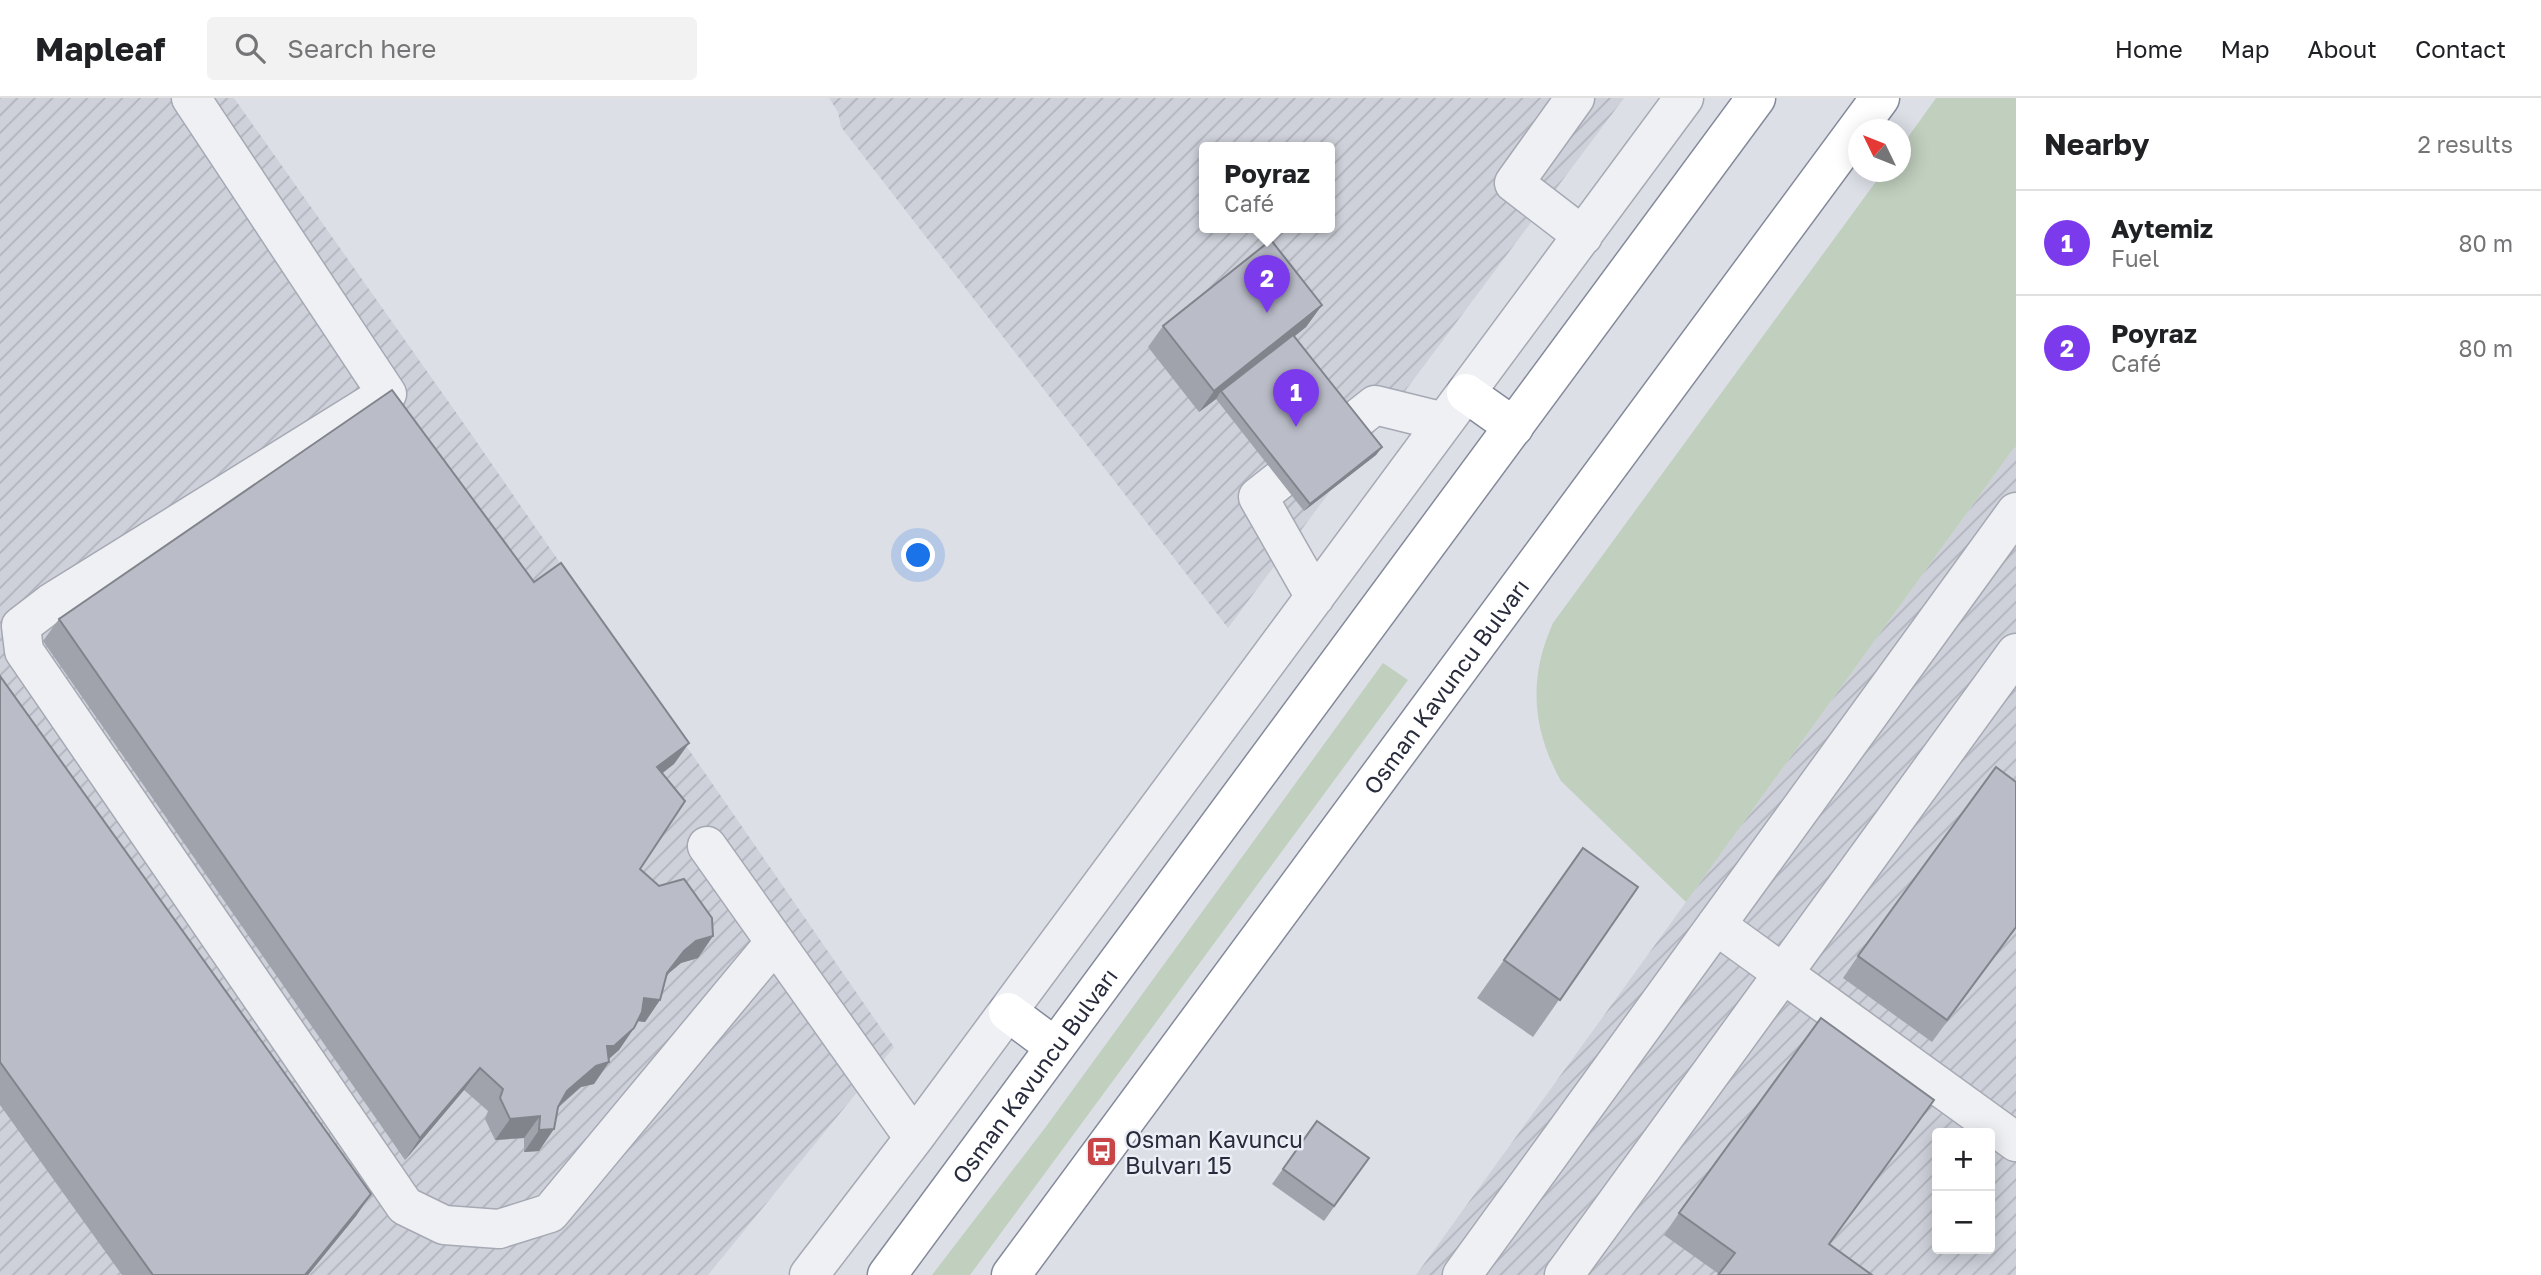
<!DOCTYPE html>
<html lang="en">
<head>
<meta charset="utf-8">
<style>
  :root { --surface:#fff; --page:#f2f2f2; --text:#202124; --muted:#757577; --line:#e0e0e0; --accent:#7c3aed }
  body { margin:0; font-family:"Golos Text",sans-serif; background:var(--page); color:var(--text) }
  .controls { position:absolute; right:21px; bottom:21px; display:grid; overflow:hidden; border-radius:7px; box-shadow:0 4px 18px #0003 }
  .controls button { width:63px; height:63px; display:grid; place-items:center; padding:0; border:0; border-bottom:2px solid var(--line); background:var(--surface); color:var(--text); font:35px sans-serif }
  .compass { position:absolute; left:1848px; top:21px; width:63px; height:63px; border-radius:50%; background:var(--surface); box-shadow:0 4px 18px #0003; rotate:313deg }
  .you { position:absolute; left:919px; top:458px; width:24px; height:24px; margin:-18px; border:5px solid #fff; border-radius:50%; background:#1a73e8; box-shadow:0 0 0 10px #1a73e833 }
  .badge { display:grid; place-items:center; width:46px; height:46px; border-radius:50%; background:var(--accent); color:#fff; font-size:23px; font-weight:700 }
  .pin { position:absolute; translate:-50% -58px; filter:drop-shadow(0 2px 4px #0008) }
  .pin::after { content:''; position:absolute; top:37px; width:24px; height:21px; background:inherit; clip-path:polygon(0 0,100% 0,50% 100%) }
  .popup { position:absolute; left:1199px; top:44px; width:136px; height:91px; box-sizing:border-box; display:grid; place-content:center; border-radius:7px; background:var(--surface); filter:drop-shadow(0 2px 5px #0005); font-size:23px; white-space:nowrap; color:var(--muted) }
  .popup b { font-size:26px; color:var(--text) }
  .popup::after { content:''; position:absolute; left:50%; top:100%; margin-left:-14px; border:14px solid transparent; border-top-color:var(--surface) }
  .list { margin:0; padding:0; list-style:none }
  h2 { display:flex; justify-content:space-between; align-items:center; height:91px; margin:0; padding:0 28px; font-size:30px }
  h2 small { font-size:23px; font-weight:400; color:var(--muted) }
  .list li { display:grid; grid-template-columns:46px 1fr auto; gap:21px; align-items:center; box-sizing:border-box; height:105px; padding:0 28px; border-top:2px solid var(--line) }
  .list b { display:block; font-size:26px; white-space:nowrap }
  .list p { margin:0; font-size:23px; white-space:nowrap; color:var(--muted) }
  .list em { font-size:23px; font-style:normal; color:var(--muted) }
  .icon { flex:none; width:38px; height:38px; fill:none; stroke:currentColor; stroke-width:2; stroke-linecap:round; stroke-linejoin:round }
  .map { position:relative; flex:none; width:2016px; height:1177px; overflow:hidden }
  header { display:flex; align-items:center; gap:42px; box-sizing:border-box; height:98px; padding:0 35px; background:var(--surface); border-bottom:2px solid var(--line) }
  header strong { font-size:33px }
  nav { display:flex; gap:38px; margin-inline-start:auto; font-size:24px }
  .search { width:490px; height:63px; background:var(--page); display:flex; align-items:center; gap:18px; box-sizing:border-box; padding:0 24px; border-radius:7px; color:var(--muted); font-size:26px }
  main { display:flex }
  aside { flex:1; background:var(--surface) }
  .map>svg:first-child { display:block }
  .industrial { fill:url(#industrial-furrows); fill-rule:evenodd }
  .green { fill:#c0cfbe }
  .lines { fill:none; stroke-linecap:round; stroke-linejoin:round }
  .minor-casing { stroke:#a6a9b3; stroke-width:41 }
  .highway-casing { stroke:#848a9b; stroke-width:41 }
  .minor { stroke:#eef0f4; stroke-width:38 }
  .highway { stroke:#fff; stroke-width:38 }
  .wall { fill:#a0a3ac }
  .shaded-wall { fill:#82848c }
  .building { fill:#babdc8; stroke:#82848c; stroke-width:2 }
  .labels { text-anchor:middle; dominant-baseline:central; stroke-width:5; stroke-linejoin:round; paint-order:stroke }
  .street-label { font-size:23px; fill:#272b3b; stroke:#ebeef4 }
  .poi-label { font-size:23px; fill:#272b3b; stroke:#ebeef4; text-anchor:start }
</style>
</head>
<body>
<header>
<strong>Mapleaf</strong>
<div class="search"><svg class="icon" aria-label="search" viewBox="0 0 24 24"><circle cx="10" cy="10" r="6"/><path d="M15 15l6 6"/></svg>Search here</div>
<nav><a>Home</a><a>Map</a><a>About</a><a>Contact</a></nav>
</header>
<main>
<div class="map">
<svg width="2016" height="1177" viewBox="0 0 2016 1177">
  <defs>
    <pattern id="industrial-furrows" width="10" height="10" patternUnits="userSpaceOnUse" patternTransform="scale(1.75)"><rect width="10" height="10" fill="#ced1da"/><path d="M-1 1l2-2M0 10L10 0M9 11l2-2" fill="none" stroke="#b1b4bc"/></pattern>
  </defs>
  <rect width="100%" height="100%" fill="#dcdfe6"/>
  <path class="industrial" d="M0 0H234L467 330 894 949 708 1177H0Z
    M829 0H1624L1228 530 841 29 838 14ZM1204 49H1330V129H1204Z
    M2016 347V1177H1416L1686 804ZM1937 1035H1990V1151H1937Z"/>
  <path class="green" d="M1936 0H2016V347L1686 804 1561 683C1532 631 1528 580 1553 525L1883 74H1900L1901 49Z
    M1383 565 1408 582 970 1177H932L1045 1030Z"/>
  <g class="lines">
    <defs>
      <path id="minor" d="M191 0 387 296 51 505 21 528 24 553 405 1108 444 1127 499 1131 550 1115 775 844
        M1575 0 1514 85 1583 138
        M1315 499 1258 399 1375 307 1444 324
        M707 748 914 1040
        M1716 827 2016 1044
        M809 1177 914 1040 1684 0
        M1462 1177 2016 414
        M1564 1177 2016 555"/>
      <g id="highway">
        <path d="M1466 295 1514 329"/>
        <path d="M1008 914 1055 949"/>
        <path id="s1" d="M887 1177 1756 0"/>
        <path id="s2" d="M1011 1177 1880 0"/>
      </g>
    </defs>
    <use href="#minor" class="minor-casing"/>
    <use href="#highway" class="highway-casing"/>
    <use href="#minor" class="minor"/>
    <use href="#highway" class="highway"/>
  </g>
  <path class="wall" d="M1322 207 1306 229 1295 238 1382 349 1376 357 1304 413 1216 301 1199 314 1148 249 1163 228Z
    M534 484 689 645 674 666 663 675 640 771 713 838 698 860 681 865 669 875 667 878 660 902 645 924 638 923 634 930 619 952 609 961V964L594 986 581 989 558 1010 539 1053 524 1054V1040L495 1042 485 1021 488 1013 464 992 405 1062 43 543 59 521Z
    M0 578 371 1096 356 1118 308 1177H122L0 1007Z
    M2016 684V830L1932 944 1843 880 1858 858Z
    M1583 750 1638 789 1533 939 1477 900Z
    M1317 1023 1369 1060 1324 1123 1272 1086Z
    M1679 1115 1830 1146 1719 1176 1664 1137Z"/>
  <path class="shaded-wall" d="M1322 207 1306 229 1223 295 1221 293 1216 301 1199 314 1214 293Z
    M1382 349 1376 357 1304 413 1310 406Z
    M689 645 674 666 642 690 657 669Z
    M713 838 698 860 681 865 669 875 652 897 684 853 696 843Z
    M644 900 660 902 645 924 629 922Z
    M634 930 619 952 603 966 609 964 594 986 581 989 551 1015 567 993 607 948Z
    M480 970 464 992 405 1062 420 1040Z
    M540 1018 524 1040 495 1042 510 1021Z
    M554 1031 539 1053 524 1054 539 1032Z
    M371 1096 356 1118 308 1177H305Z"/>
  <path class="building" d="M1271 142 1322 207 1214 293 1163 228Z
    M1293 237 1382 349 1310 406 1221 293Z
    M392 292 534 484 561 465 689 645 657 669 685 703 640 771 659 788 684 781 712 820 713 838 696 843 684 853 667 875 660 902 644 900 642 914 634 930 614 948H607L609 964 596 968 567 993 558 1009 554 1031 539 1032 540 1018 510 1021 500 1000 503 991 480 970 420 1040 59 521Z
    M0 578 371 1096 305 1177H153L0 964Z
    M1996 669 2016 684V829L1947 922 1858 858Z
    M1583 750 1638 789 1560 902 1504 862Z
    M1821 920 1934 1002 1829 1146 1872 1177H1718L1735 1155 1679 1115Z
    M1317 1023 1369 1060 1334 1108 1283 1071Z"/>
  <defs>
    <symbol id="bus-square" viewBox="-11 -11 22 22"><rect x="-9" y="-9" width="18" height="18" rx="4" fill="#c74447" stroke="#ebeef4"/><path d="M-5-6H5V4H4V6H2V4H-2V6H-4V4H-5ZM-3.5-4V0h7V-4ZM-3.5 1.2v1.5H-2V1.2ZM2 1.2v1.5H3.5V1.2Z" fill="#fff"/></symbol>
  </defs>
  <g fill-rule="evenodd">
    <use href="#bus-square" x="1084" y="1036" width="35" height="35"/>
  </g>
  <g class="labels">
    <g class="street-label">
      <text stroke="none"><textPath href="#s2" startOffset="732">Osman Kavuncu Bulvarı</textPath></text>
      <text stroke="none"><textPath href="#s1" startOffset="248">Osman Kavuncu Bulvarı</textPath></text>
    </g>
    <g class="poi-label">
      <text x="1125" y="1041">Osman Kavuncu<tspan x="1125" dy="26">Bulvarı 15</tspan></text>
    </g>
  </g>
</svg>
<div class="controls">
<button>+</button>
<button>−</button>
</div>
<svg class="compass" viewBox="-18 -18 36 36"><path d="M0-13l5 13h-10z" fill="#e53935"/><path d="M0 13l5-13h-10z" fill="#757577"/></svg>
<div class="you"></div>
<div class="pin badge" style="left:1296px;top:329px">1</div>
<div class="pin badge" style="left:1267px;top:215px">2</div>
<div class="popup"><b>Poyraz</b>Café</div>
</div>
<aside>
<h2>Nearby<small>2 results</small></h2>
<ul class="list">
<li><span class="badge">1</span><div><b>Aytemiz</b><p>Fuel</p></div><em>80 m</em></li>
<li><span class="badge">2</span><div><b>Poyraz</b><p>Café</p></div><em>80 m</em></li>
</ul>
</aside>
</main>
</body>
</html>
